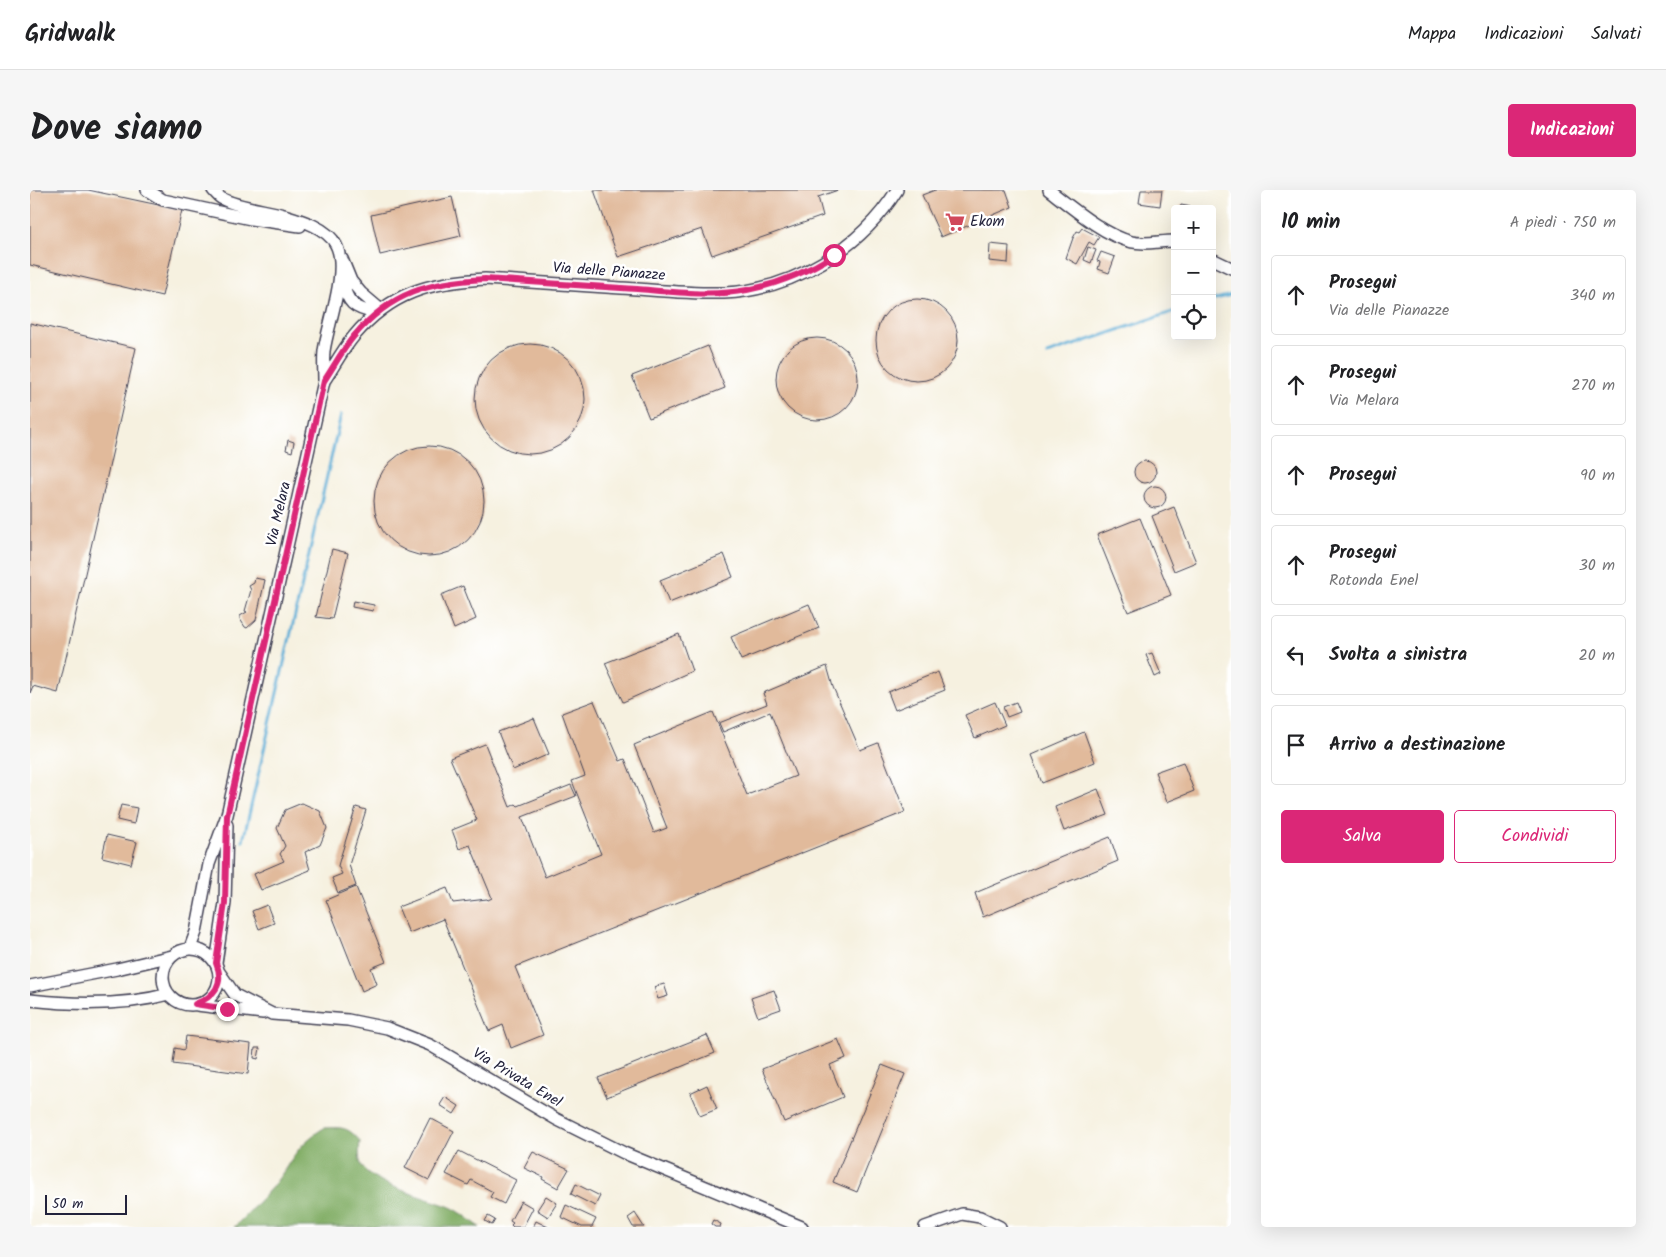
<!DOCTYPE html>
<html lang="it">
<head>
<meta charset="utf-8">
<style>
  :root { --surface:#fff; --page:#f6f6f6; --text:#202124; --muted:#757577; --line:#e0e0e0; --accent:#db2777 }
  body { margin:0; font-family:Kalam,sans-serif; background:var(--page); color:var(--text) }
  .controls { position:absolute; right:15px; top:15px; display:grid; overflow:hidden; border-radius:5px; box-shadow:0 5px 20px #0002 }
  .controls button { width:45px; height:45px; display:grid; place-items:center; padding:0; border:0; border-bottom:1px solid var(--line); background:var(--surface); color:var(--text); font:25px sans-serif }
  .scale { position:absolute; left:15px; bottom:12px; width:82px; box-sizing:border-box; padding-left:5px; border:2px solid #22223b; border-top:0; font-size:14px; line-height:18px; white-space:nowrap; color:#22223b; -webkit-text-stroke:4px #fff; paint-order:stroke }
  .stop { position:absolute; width:15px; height:15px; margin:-11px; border:4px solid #db2777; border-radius:50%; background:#fff }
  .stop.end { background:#db2777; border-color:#fff; box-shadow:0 1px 5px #0008 }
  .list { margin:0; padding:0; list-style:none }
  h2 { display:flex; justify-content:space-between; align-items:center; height:65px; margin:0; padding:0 20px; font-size:21px }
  h2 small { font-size:16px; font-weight:400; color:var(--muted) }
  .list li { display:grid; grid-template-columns:32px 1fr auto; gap:15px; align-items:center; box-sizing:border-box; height:80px; margin:0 10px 10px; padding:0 10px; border:1px solid var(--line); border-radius:5px }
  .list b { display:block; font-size:19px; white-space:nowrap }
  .list p { margin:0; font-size:16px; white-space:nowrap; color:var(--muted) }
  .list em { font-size:16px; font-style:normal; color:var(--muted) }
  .actions { display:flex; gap:10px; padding:15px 20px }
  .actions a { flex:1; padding:11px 0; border:1px solid var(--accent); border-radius:5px; text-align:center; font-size:18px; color:var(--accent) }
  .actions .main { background:var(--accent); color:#fff }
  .icon { flex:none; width:28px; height:28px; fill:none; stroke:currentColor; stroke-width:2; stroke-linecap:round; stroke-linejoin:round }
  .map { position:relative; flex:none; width:1201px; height:1037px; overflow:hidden; border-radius:5px }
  header { display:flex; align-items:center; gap:30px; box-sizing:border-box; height:70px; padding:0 25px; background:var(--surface); border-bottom:1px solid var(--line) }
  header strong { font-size:24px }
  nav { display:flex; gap:28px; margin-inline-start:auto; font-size:18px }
  .intro { display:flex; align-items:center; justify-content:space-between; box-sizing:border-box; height:120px; padding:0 30px }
  h1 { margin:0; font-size:35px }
  .button { padding:12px 22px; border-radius:5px; background:var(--accent); color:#fff; font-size:18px; font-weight:700 }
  main { display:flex; gap:30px; padding:0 30px }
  aside { flex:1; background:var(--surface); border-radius:5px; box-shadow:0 5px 20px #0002 }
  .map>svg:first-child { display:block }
  .forest { fill:#83af67; stroke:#526851 }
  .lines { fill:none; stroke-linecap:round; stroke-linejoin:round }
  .stream { stroke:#5badd6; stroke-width:3 }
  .building { fill:#e1ba9b }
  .minor-casing { stroke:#424154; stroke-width:14 }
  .minor { stroke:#fff; stroke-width:11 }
  .route { stroke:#db2777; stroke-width:6 }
  .labels { text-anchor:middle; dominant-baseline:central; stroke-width:5; stroke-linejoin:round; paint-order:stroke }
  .poi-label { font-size:15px; fill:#22223b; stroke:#fff; text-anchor:start }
  .street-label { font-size:15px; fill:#22223b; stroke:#fff }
</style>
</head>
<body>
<header>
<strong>Gridwalk</strong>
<nav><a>Mappa</a><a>Indicazioni</a><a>Salvati</a></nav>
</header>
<div class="intro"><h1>Dove siamo</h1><a class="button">Indicazioni</a></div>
<main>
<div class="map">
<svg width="1201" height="1037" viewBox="0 0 1201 1037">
  <rect width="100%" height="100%" fill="#fff"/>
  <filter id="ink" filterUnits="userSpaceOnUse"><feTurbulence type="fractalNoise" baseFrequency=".02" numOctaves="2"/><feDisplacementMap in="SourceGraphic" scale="10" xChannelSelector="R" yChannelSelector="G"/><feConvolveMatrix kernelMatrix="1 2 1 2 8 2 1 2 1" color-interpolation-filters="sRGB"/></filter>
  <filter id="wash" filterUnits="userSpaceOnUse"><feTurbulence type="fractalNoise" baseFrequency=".0096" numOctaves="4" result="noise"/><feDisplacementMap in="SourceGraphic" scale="20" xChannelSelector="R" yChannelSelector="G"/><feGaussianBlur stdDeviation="1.12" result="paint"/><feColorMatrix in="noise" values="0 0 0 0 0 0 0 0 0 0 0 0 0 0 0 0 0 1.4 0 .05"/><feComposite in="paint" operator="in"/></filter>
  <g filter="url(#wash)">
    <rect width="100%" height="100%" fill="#f6f1e0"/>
    <path class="forest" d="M294 938C313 937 318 937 330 951 329 960 328 971 333 978 347 995 396 1008 418 1016 429 1020 440 1030 450 1037H204C217 1024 230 1011 242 997 262 973 264 956 294 938Z"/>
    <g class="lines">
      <path class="stream" d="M1182 110 1201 105
        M1017 164 1145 121
        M213 651 311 225"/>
    </g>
    <g id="blocks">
      <path class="building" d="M0 0H58L152 20 132 106 0 75Z
        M564 0H808L788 7 793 26 682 65 672 39 588 67Z
        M905 0H976L982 17 911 47 892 5Z
        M1111 0H1132L1130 16 1109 13Z
        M422 7 431 46 350 65 341 25Z
        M1151 15 1167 18V19H1150Z
        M1052 38 1069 47 1064 55 1059 52 1047 74 1036 68 1043 48 1047 41 1049 42Z
        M960 54 979 56 978 73 959 71Z
        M1058 57 1066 60 1061 73 1054 70Z
        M1071 62 1085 67 1079 83 1068 79 1070 72 1067 71Z
        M846 150a41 41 0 1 1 82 0a41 41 0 1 1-82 0Z
        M0 133 106 158 28 503 3 496 0 503Z
        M746 189a41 41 0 1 1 82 0a41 41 0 1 1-82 0Z
        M445 209a55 55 0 1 1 110 0a55 55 0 1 1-110 0Z
        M678 156 695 198 619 228 602 186Z
        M258 250 264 252 262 262 256 260Z
        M344 311a55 55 0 1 1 110 0a55 55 0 1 1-110 0Z
        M1104 282a11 11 0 1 1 22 0a11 11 0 1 1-22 0Z
        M1114 307a11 11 0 1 1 22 0a11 11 0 1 1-22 0Z
        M1144 317 1166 372 1144 381 1122 326Z
        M1110 328 1141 405 1098 422 1067 345Z
        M302 359 318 363 302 429 286 427Z
        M694 364 703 387 639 413 630 390Z
        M225 388 235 390 226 430 217 438 215 437 210 429V426L217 422 215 421 221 400 219 396 224 393Z
        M433 396 446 429 424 439 411 405Z
        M323 411 344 415 343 421 322 417Z
        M779 414 789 438 711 470 701 447Z
        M649 444 662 481 593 512 575 473Z
        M1122 463 1131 484 1125 487 1116 465Z
        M797 476 803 497 830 560 848 553 875 622 485 777 513 845 481 858 473 835 459 841 413 729 379 743 368 717 417 698 423 713 457 709 458 710 462 708 440 655 429 659 422 640 447 630 420 568 455 554 480 617 486 614 488 616 541 595 546 606 492 627 515 687 571 664 542 591 555 586 532 523 564 511 590 571 595 569 624 643 637 638 604 555 683 522 717 605 766 586 740 522 693 542 689 533 737 514 733 503Z
        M908 482 915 500 865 520 858 502Z
        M965 512 975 535 945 548 935 525Z
        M986 512 990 522 977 527 973 517Z
        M504 528 519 564 483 580 468 542Z
        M1054 542 1065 572 1012 593 1001 565Z
        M1153 572 1164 601 1137 612 1125 582Z
        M1068 599 1078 625 1034 641 1025 617Z
        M272 613 290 621 297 638 290 655 275 662 280 680 231 700 224 684 254 671 250 664 255 656 247 638 255 620Z
        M91 615 107 618 104 634 87 630Z
        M326 617 336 620 319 675 326 696 308 703 302 688 312 684 308 676 309 672Z
        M77 645 107 652 101 674 72 667Z
        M1080 647 1088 671 953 727 945 703Z
        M326 697 356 772 341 778 347 794 332 801 296 710Z
        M237 715 244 733 229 739 222 721Z
        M634 794 638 806 628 809 624 797Z
        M744 800 751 819 728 827 721 808Z
        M677 845 685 863 577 907 568 888Z
        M156 846 221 854 218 884 143 874 145 858 154 860Z
        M808 849 816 868 800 875 813 907 754 932 732 879Z
        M225 858H230L228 869 224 868Z
        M852 875 875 884 827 1002 803 992Z
        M677 895 687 919 670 926 660 903Z
        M415 907 429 916 424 924 410 915Z
        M400 928 424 941 399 990 375 978Z
        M429 961 486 990 474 1014 460 1007 463 1002 441 990 438 995 416 984Z
        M503 962 539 979 528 998 512 989 513 987 494 978Z
        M546 994 570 1006 565 1016 541 1004Z
        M516 1006 527 1013 518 1027 507 1020Z
        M491 1011 503 1018 493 1037H483L481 1035 483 1033 480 1031Z
        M536 1015 566 1029 562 1037H552L531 1027Z
        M605 1023 614 1037H603L598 1028Z
        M458 1026 465 1030 462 1035 455 1031Z
        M683 1030 691 1034 690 1037H685L681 1034Z
        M506 1031 518 1037H503Z"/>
    </g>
  </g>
  <g filter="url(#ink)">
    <use href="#blocks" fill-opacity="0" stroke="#424154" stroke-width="1"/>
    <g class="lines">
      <defs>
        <path id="minor" d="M117 0 133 10 221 29 270 36
          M1019 0C1041 17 1075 46 1102 52 1116 55 1130 51 1145 51
          M312 69 321 91 331 103 351 120
          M1182 69 1201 78
          M312 89C317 113 323 119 347 123
          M294 191C304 176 313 159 324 146 361 102 400 92 455 89 500 92 546 95 591 98 625 100 660 104 694 103 763 100 831 58 867 0
          M160 758 166 742 179 674 197 625 294 191C294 181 293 170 294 161 298 133 319 80 306 55 298 38 271 30 254 25 237 20 206 17 191 8 188 6 185 2 183 0
          M133 787a28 28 0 1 1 56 0a28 28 0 1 1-56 0Z
          M186 773 195 713 197 635
          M189 782 205 805 242 824 318 830 357 838 400 855 526 929 594 963 772 1037
          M0 796 87 779 142 766
          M0 810C45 815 95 816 139 804
          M167 815 233 823
          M895 1037 932 1024 950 1027 970 1037"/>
      </defs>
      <use href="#minor" class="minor-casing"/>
      <use href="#minor" class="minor"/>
    </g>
  </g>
  <g class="lines" filter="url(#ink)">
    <path class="route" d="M197 819 165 814C184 807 195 794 186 773L195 713 197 626 294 191C304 176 313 159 324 146 361 102 400 92 455 89 505 92 556 96 607 99 643 102 681 107 717 100 749 94 777 82 804 65"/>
  </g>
  <defs>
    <symbol id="supermarket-bare" viewBox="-9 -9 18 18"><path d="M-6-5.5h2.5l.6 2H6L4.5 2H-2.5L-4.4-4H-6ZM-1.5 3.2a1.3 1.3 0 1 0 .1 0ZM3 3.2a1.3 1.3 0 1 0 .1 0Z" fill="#d1495b" stroke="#fff" stroke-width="2.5" paint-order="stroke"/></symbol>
  </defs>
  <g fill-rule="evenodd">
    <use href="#supermarket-bare" x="911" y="18" width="28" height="28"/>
  </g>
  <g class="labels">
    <g class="poi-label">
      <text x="940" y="32">Ekom</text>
    </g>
    <g class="street-label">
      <text transform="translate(579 82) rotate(4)">Via delle Pianazze</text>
      <text transform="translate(249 324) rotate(-77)">Via Melara</text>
      <text transform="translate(487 888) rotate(31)">Via Privata Enel</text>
    </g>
  </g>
</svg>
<div class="controls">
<button>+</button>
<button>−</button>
<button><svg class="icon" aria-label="locate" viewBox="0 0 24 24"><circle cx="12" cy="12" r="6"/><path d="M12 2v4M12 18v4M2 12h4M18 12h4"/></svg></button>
</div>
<div class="scale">50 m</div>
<div class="stop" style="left:804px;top:65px"></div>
<div class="stop end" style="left:197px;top:819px"></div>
</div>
<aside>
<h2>10 min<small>A piedi · 750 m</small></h2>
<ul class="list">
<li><svg class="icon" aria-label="ahead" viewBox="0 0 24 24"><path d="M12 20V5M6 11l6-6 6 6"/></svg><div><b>Prosegui</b><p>Via delle Pianazze</p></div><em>340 m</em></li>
<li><svg class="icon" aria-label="ahead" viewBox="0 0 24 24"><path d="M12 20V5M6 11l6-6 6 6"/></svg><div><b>Prosegui</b><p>Via Melara</p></div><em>270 m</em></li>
<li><svg class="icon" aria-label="ahead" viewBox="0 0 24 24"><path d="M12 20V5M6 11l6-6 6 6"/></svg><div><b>Prosegui</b></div><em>90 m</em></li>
<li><svg class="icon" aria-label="ahead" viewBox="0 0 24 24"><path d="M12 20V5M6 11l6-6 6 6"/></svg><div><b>Prosegui</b><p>Rotonda Enel</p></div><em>30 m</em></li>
<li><svg class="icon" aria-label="left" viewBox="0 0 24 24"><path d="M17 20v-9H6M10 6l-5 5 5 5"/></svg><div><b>Svolta a sinistra</b></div><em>20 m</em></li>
<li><svg class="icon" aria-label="arrive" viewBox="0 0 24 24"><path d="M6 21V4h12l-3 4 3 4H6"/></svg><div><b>Arrivo a destinazione</b></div></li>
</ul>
<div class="actions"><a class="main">Salva</a><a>Condividi</a></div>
</aside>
</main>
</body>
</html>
